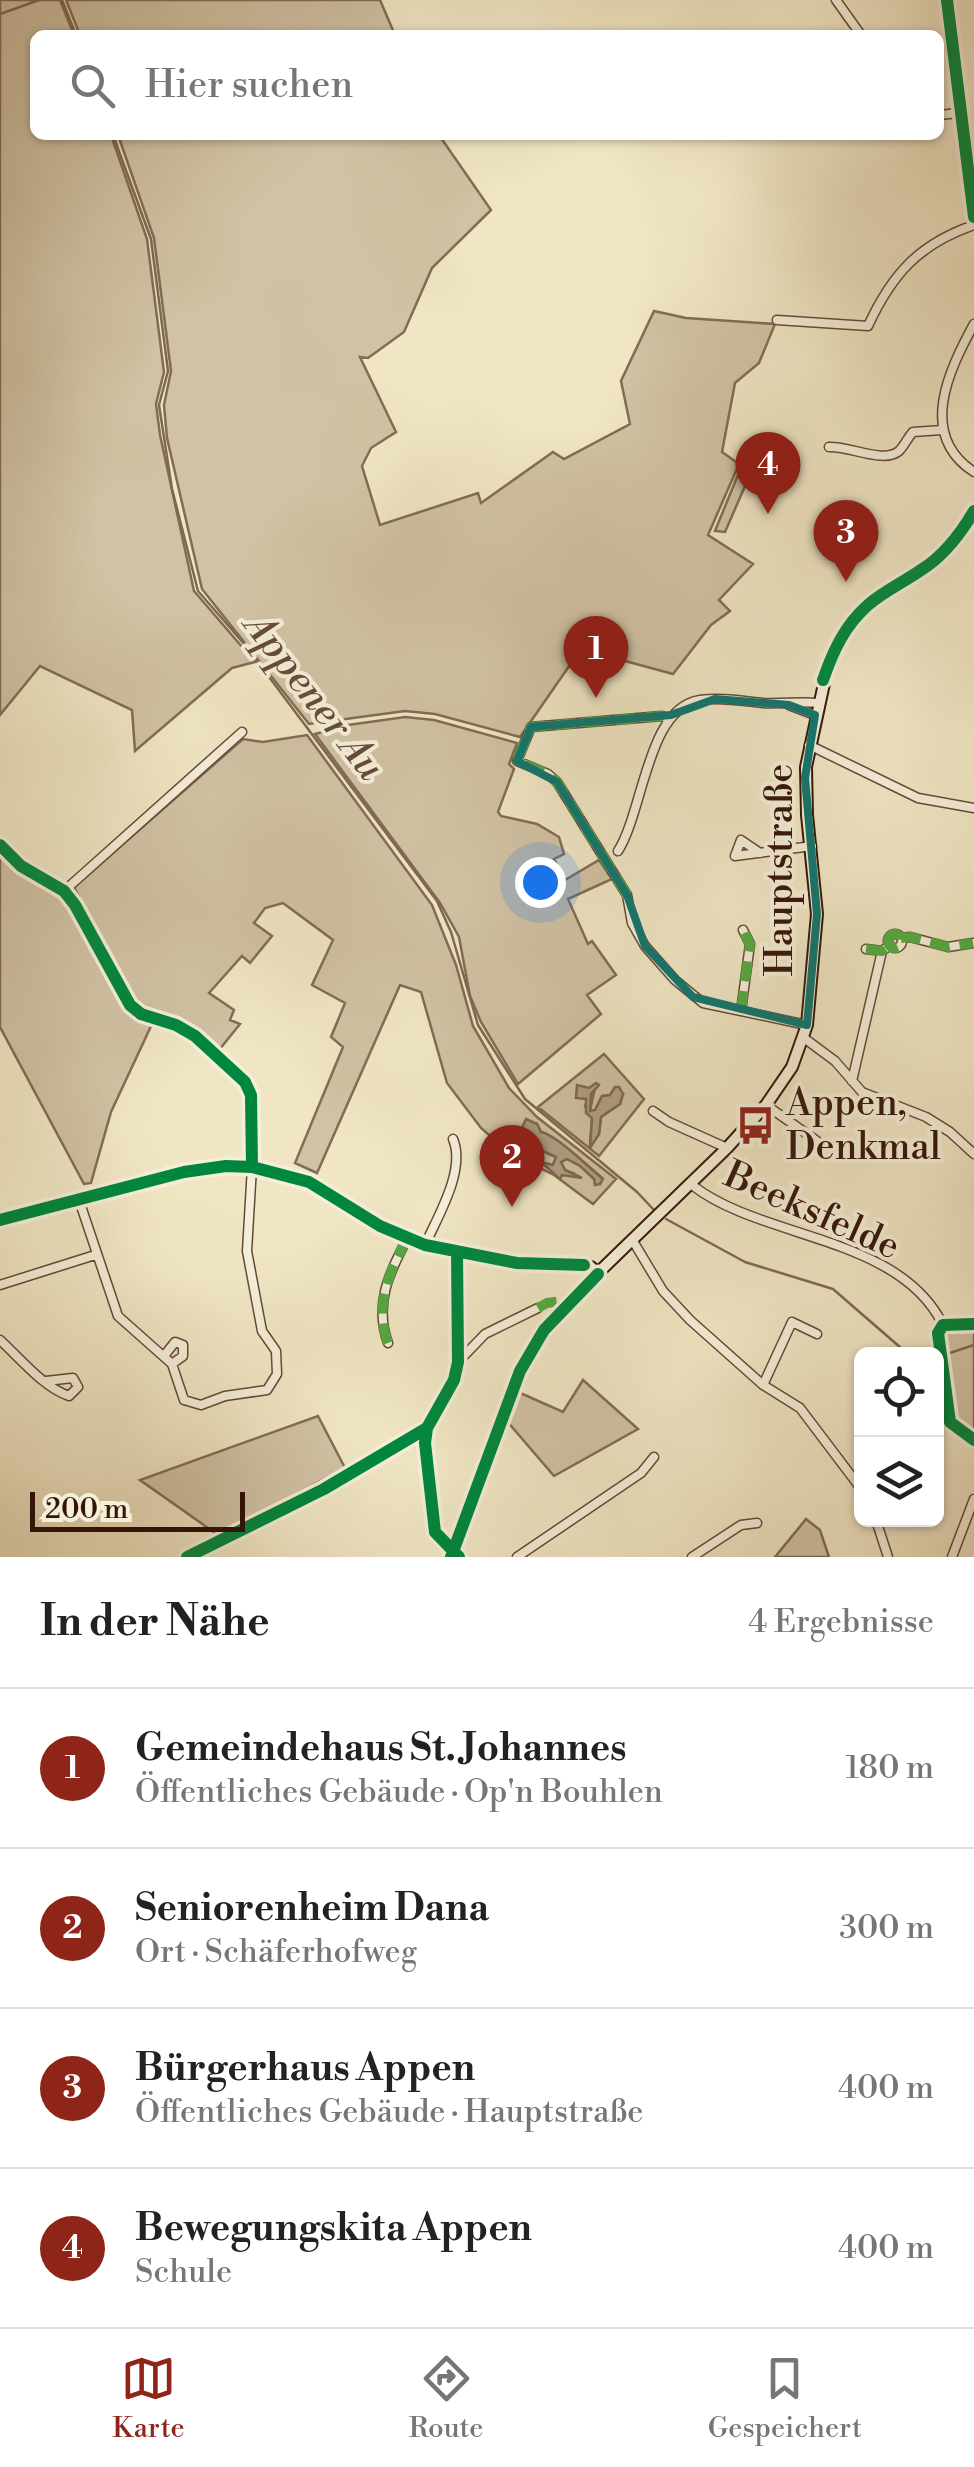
<!DOCTYPE html>
<html lang="de">
<head>
<meta charset="utf-8">
<style>
  :root { --surface:#fff; --page:#f2f2f2; --text:#222; --muted:#767676; --line:#e0e0e0; --accent:#8f2418 }
  body { margin:0; font-family:"Libre Bodoni",serif; background:var(--page); color:var(--text) }
  .controls { position:absolute; right:30px; bottom:30px; display:grid; overflow:hidden; border-radius:15px; box-shadow:0 2px 8px #0004 }
  .controls button { width:90px; height:90px; display:grid; place-items:center; padding:0; border:0; border-bottom:2px solid var(--line); background:var(--surface); color:var(--text); font:50px sans-serif }
  .scale { position:absolute; left:30px; bottom:25px; width:215px; box-sizing:border-box; padding-left:10px; border:5px solid #351508; border-top:0; font-size:28px; line-height:35px; white-space:nowrap; color:#351508; -webkit-text-stroke:8px #f5efd9; paint-order:stroke }
  .you { position:absolute; left:540px; top:882px; width:35px; height:35px; margin:-25px; border:8px solid #fff; border-radius:50%; background:#1a73e8; box-shadow:0 0 0 15px #1a73e833 }
  .badge { display:grid; place-items:center; width:65px; height:65px; border-radius:50%; background:var(--accent); color:#fff; font-size:32px; font-weight:700 }
  .pin { position:absolute; translate:-50% -82px; filter:drop-shadow(0 2px 5px #0008) }
  .pin::after { content:''; position:absolute; top:52px; width:35px; height:30px; background:inherit; clip-path:polygon(0 0,100% 0,50% 100%) }
  .list { margin:0; padding:0; list-style:none }
  h2 { display:flex; justify-content:space-between; align-items:center; height:130px; margin:0; padding:0 40px; font-size:42px }
  h2 small { font-size:32px; font-weight:400; color:var(--muted) }
  .list li { display:grid; grid-template-columns:65px 1fr auto; gap:30px; align-items:center; box-sizing:border-box; height:160px; padding:0 40px; border-top:2px solid var(--line) }
  .list b { display:block; font-size:38px; white-space:nowrap }
  .list p { margin:0; font-size:32px; white-space:nowrap; color:var(--muted) }
  .list em { font-size:32px; font-style:normal; color:var(--muted) }
  .icon { flex:none; width:55px; height:55px; fill:none; stroke:currentColor; stroke-width:2; stroke-linecap:round; stroke-linejoin:round }
  .map { position:relative; flex:none; width:974px; height:1557px; overflow:hidden }
  .search { position:absolute; background:var(--surface); box-shadow:0 2px 8px #0004; left:30px; right:30px; top:30px; height:110px; display:flex; align-items:center; gap:25px; box-sizing:border-box; padding:0 35px; border-radius:15px; color:var(--muted); font-size:38px }
  .sheet { height:770px; background:var(--surface) }
  nav { display:flex; justify-content:space-around; align-items:center; box-sizing:border-box; height:140px; border-top:2px solid var(--line); background:var(--surface); font-size:28px; color:var(--muted) }
  nav a { display:grid; justify-items:center; gap:5px }
  nav .on { color:var(--accent) }
  .map>svg:first-child { display:block }
  .green { fill:#d0c2a4; stroke:#826c56; stroke-width:2.5; fill-rule:evenodd }
  .water { fill:#b09f84; stroke:#7f6852; stroke-width:2.5 }
  .lines { fill:none; stroke-linecap:round; stroke-linejoin:round }
  .stream { stroke:#7f6852; stroke-width:2.5 }
  .street-casing { stroke:#644937; stroke-width:11 }
  .secondary-casing { stroke:#351508; stroke-width:14 }
  .street { stroke:#f5efd9; stroke-width:8 }
  .secondary { stroke:#f5efd9; stroke-width:10 }
  .quiet { stroke:#54a941; stroke-width:10; stroke-dasharray:20 10; stroke-linecap:butt }
  .cycleway-casing { stroke:#f5efd9; stroke-width:19 }
  .cycleway { stroke:#00873e; stroke-width:12 }
  .marked { fill:none; stroke:#0f766e; stroke-width:8; stroke-linejoin:round }
  .labels { text-anchor:middle; dominant-baseline:central; stroke-width:8; stroke-linejoin:round; paint-order:stroke }
  .street-label { font-size:38px; fill:#351508; stroke:#f5efd9 }
  .poi-label { font-size:38px; fill:#351508; stroke:#f5efd9; text-anchor:start }
  .water-label { font-size:40px; font-style:italic; fill:#664c3a; stroke:#f5efd9 }
</style>
</head>
<body>
<div class="map">
<svg width="974" height="1557" viewBox="0 0 974 1557">
  <rect width="100%" height="100%" fill="#f0e6c4"/>
  <filter id="stains"><feTurbulence type="fractalNoise" baseFrequency=".002" numOctaves="4"/><feColorMatrix values="0 0 0 0 .2 0 0 0 0 .09 0 0 0 0 .02 0 0 0 .5 -.17"/></filter>
  <radialGradient id="worn" r=".72"><stop offset=".6" stop-color="#630" stop-opacity="0"/><stop offset="1" stop-color="#630" stop-opacity=".3"/></radialGradient>
  <path class="green" d="M0 0H60L74 35H35V135H111L147 239 164 372 156 404 160 435 194 591 255 662 232 668 135 751 132 710 40 666 0 715Z
    M66 0H380L395 35H80Z
    M118 135H439L491 210 432 268 404 332 368 358 360 357 396 432 371 448 362 466 380 525 478 493 481 503 553 452 564 459 630 424 621 381 654 311 686 318 775 324 759 363 735 383 722 452 739 464 708 535 753 564 719 600 730 611 711 625 673 674 581 649 520 737 435 714 405 711 309 724 202 589 167 438 164 405 171 371 154 238Z
    M742 465 752 470 725 532 715 531Z
    M405 717 434 720 517 743 509 764 514 769 498 812 501 816 537 824 559 837 564 854 554 859 565 880 599 860 612 879 568 899 588 944 592 941 616 975 587 995 601 1014 518 1084 481 1022 470 996 459 937 440 903 315 734 348 725Z
    M307 735 432 905 456 965 473 1026 509 1088 537 1117 616 1179 593 1204 554 1175 518 1157 512 1144 507 1151 481 1128 447 1083 421 992 400 985 317 1173 295 1163 343 1047 331 1037 345 1003 312 985 333 940 283 903 265 908 254 923 272 936 250 963 242 956 209 993 234 1010 230 1020 240 1024 219 1050 184 1023 150 1013 133 1001 74 887 243 739 263 742ZM537 1124 541 1132C556 1136 588 1166 602 1178L600 1184 580 1165 567 1159 561 1162 565 1170 575 1174 562 1175 560 1178 553 1165 556 1157 524 1143Z
    M0 852C22 874 52 886 72 908L126 1009 152 1024 111 1112 91 1183 84 1184 0 1027Z
    M604 1054 644 1099 599 1156 538 1107ZM596 1083 590 1111 595 1110 602 1097 623 1094 620 1104 601 1117 599 1134 590 1145 592 1118 585 1106Z
    M961 1325 974 1327V1434L954 1419 943 1335Z
    M583 1380 638 1429 554 1476 506 1420 518 1392 563 1412Z
    M318 1416 345 1468 218 1535 140 1480Z
    M806 1519 820 1530 829 1557H775Z"/>
  <path class="water" d="M596 1083 599 1085 591 1094 590 1111 595 1110 602 1096 610 1095 615 1087H619L623 1094 620 1104 601 1117 599 1134 590 1148 592 1118 586 1113V1099L576 1098 577 1085 589 1088Z
    M526 1119 537 1124 541 1132C558 1136 587 1166 603 1179L600 1184 595 1185 594 1179 580 1166 567 1159 561 1162 565 1170 582 1178 562 1175 560 1179 541 1162 553 1165 556 1157 523 1142 520 1132Z"/>
  <g class="lines">
    <path class="stream" d="M62 0 76 35
      M0 14 39 0
      M113 135 151 239 168 371 159 405 172 489 198 591 245 645 437 901 451 932 478 1025 525 1099 637 1192 654 1210
      M666 1219 745 1262 833 1289 901 1348 936 1354
      M944 1355 974 1345"/>
    <defs>
      <path id="street" d="M836 0 861 35
        M939 115 959 113
        M777 320 868 326C892 274 919 244 974 225
        M974 324C949 370 917 435 974 472
        M829 447C850 446 884 464 899 451 905 445 908 437 913 432L942 430
        M789 705 815 715
        M667 719 662 716 531 727 517 761 548 774 557 782 627 895 632 923 645 946 675 980 703 1003 807 1025
        M809 745 918 798 974 808
        M0 845 21 866 64 891 75 905 130 1005 141 1014 176 1025 195 1036 245 1082 251 1095 253 1150 247 1251 262 1331 276 1351 277 1374 267 1390 225 1396 201 1405 184 1400 172 1364 118 1316 79 1200
        M618 851C644 810 647 708 700 700 720 697 743 701 763 703 782 704 800 701 818 703
        M760 853 741 840 735 856 812 846
        M64 891 242 732
        M888 941a7 7 0 1 1 14 0a7 7 0 1 1-14 0Z
        M901 938 910 937 948 947 973 943
        M866 949 882 951 886 948
        M741 1011 750 944 743 930
        M804 1038 835 1061 862 1092 926 1117 950 1132 974 1154
        M852 1081 882 951
        M766 1105 817 1141
        M653 1111 669 1122 727 1148
        M692 1185C762 1240 899 1235 943 1325L938 1333 950 1422 974 1440
        M633 1241 663 1291 690 1320 763 1385 800 1408 862 1490
        M425 1245C438 1216 466 1170 453 1139
        M0 1285 95 1255
        M943 1325 974 1324
        M0 1340C20 1358 43 1387 69 1396L78 1387 73 1378 46 1381
        M388 1343C374 1304 389 1273 407 1239
        M164 1356 175 1342 183 1345V1356L172 1364
        M458 1362 485 1334 538 1308
        M763 1385 792 1322 817 1334
        M876 1520 888 1557
        M439 1539C430 1522 420 1445 428 1428 438 1405 454 1387 458 1362L457 1251
        M187 1557 324 1489 427 1428
        M517 1557 641 1473 654 1457
        M692 1557 741 1525 757 1523
        M952 1557 974 1499"/>
      <path id="secondary" d="M947 0 974 217
        M0 1220 184 1172 226 1166 252 1167 279 1172 321 1187 377 1224 415 1242 517 1263H575L591 1267 598 1274
        M451 1557 512 1390 541 1334 569 1301 727 1148 766 1105 792 1067 807 1025 817 914 807 815 806 767 828 665 841 636 867 606 931 563 950 545 974 511"/>
    </defs>
    <use href="#street" class="street-casing"/>
    <use href="#secondary" class="secondary-casing"/>
    <use href="#street" class="street"/>
    <use href="#secondary" class="secondary"/>
    <path class="quiet" d="M627 895 557 782 548 774 517 761 531 727 662 716 667 719
      M888 941a7 7 0 1 1 14 0a7 7 0 1 1-14 0Z
      M901 938 910 937 948 947 973 943
      M866 949 882 951 890 945
      M741 1011 750 944 743 930
      M538 1308 547 1303 562 1301
      M388 1343C374 1304 389 1273 407 1239"/>
    <defs>
      <path id="cycleway" d="M947 0 974 217
        M823 680C833 651 845 625 868 605 884 591 904 582 921 570 944 556 961 533 974 511
        M0 845 21 866 64 891 75 905 130 1005 141 1014 176 1025 195 1036 245 1082 251 1095 252 1167
        M0 1220 184 1172 226 1166 252 1167 309 1182 380 1226 425 1245 517 1263 584 1265
        M457 1251 458 1362 454 1380 427 1428 425 1443 435 1532 459 1557
        M974 1324 943 1325 938 1333 950 1422 974 1440
        M187 1557 324 1489 427 1428
        M451 1557 520 1371 544 1330 598 1274"/>
    </defs>
    <use href="#cycleway" class="cycleway-casing"/>
    <use href="#cycleway" class="cycleway"/>
  </g>
  <path class="marked" d="M715 699 789 705 815 715 805 778 817 914 807 1025 693 997 645 946 627 895 557 782 517 761 531 727 671 715Z"/>
  <defs>
    <symbol id="bus-bare" viewBox="-9 -9 18 18"><path d="M-5-6H5V4H4V6H2V4H-2V6H-4V4H-5ZM-3.5-4V0h7V-4ZM-3.5 1.2v1.5H-2V1.2ZM2 1.2v1.5H3.5V1.2Z" fill="#8f2418" stroke="#f5efd9" stroke-width="2.5" paint-order="stroke"/></symbol>
  </defs>
  <g fill-rule="evenodd">
    <use href="#bus-bare" x="728" y="1098" width="55" height="55"/>
  </g>
  <g class="labels">
    <g class="street-label">
      <text transform="translate(780 870) rotate(-90)">Hauptstraße</text>
      <text transform="translate(812 1211) rotate(24)">Beeksfelde</text>
    </g>
    <g class="poi-label">
      <text x="786" y="1103">Appen,<tspan x="786" dy="44">Denkmal</tspan></text>
    </g>
    <g class="water-label">
      <text transform="translate(314 697) rotate(52)">Appener Au</text>
    </g>
  </g>
  <rect width="100%" height="100%" filter="url(#stains)"/>
  <rect width="100%" height="100%" fill="url(#worn)"/>
</svg>
<div class="controls">
<button><svg class="icon" aria-label="locate" viewBox="0 0 24 24"><circle cx="12" cy="12" r="6"/><path d="M12 2v4M12 18v4M2 12h4M18 12h4"/></svg></button>
<button><svg class="icon" aria-label="layers" viewBox="0 0 24 24"><path d="M12 4l9 5-9 5-9-5zM3 14l9 5 9-5"/></svg></button>
</div>
<div class="scale">200 m</div>
<div class="you"></div>
<div class="pin badge" style="left:596px;top:698px">1</div>
<div class="pin badge" style="left:512px;top:1207px">2</div>
<div class="pin badge" style="left:846px;top:582px">3</div>
<div class="pin badge" style="left:768px;top:514px">4</div>
<div class="search"><svg class="icon" aria-label="search" viewBox="0 0 24 24"><circle cx="10" cy="10" r="6"/><path d="M15 15l6 6"/></svg>Hier suchen</div>
</div>
<section class="sheet">
<h2>In der Nähe<small>4 Ergebnisse</small></h2>
<ul class="list">
<li><span class="badge">1</span><div><b>Gemeindehaus St. Johannes</b><p>Öffentliches Gebäude · Op'n Bouhlen</p></div><em>180 m</em></li>
<li><span class="badge">2</span><div><b>Seniorenheim Dana</b><p>Ort · Schäferhofweg</p></div><em>300 m</em></li>
<li><span class="badge">3</span><div><b>Bürgerhaus Appen</b><p>Öffentliches Gebäude · Hauptstraße</p></div><em>400 m</em></li>
<li><span class="badge">4</span><div><b>Bewegungskita Appen</b><p>Schule</p></div><em>400 m</em></li>
</ul>
</section>
<nav>
<a class="on"><svg class="icon" aria-label="map" viewBox="0 0 24 24"><path d="M3 6l6-2 6 2 6-2v14l-6 2-6-2-6 2zM9 4v14M15 6v14"/></svg>Karte</a>
<a><svg class="icon" aria-label="directions" viewBox="0 0 24 24"><path d="M12 3l9 9-9 9-9-9zM9 14v-3h6M13 9l2 2-2 2"/></svg>Route</a>
<a><svg class="icon" aria-label="saved" viewBox="0 0 24 24"><path d="M7 4h10v16l-5-4-5 4z"/></svg>Gespeichert</a>
</nav>
</body>
</html>
